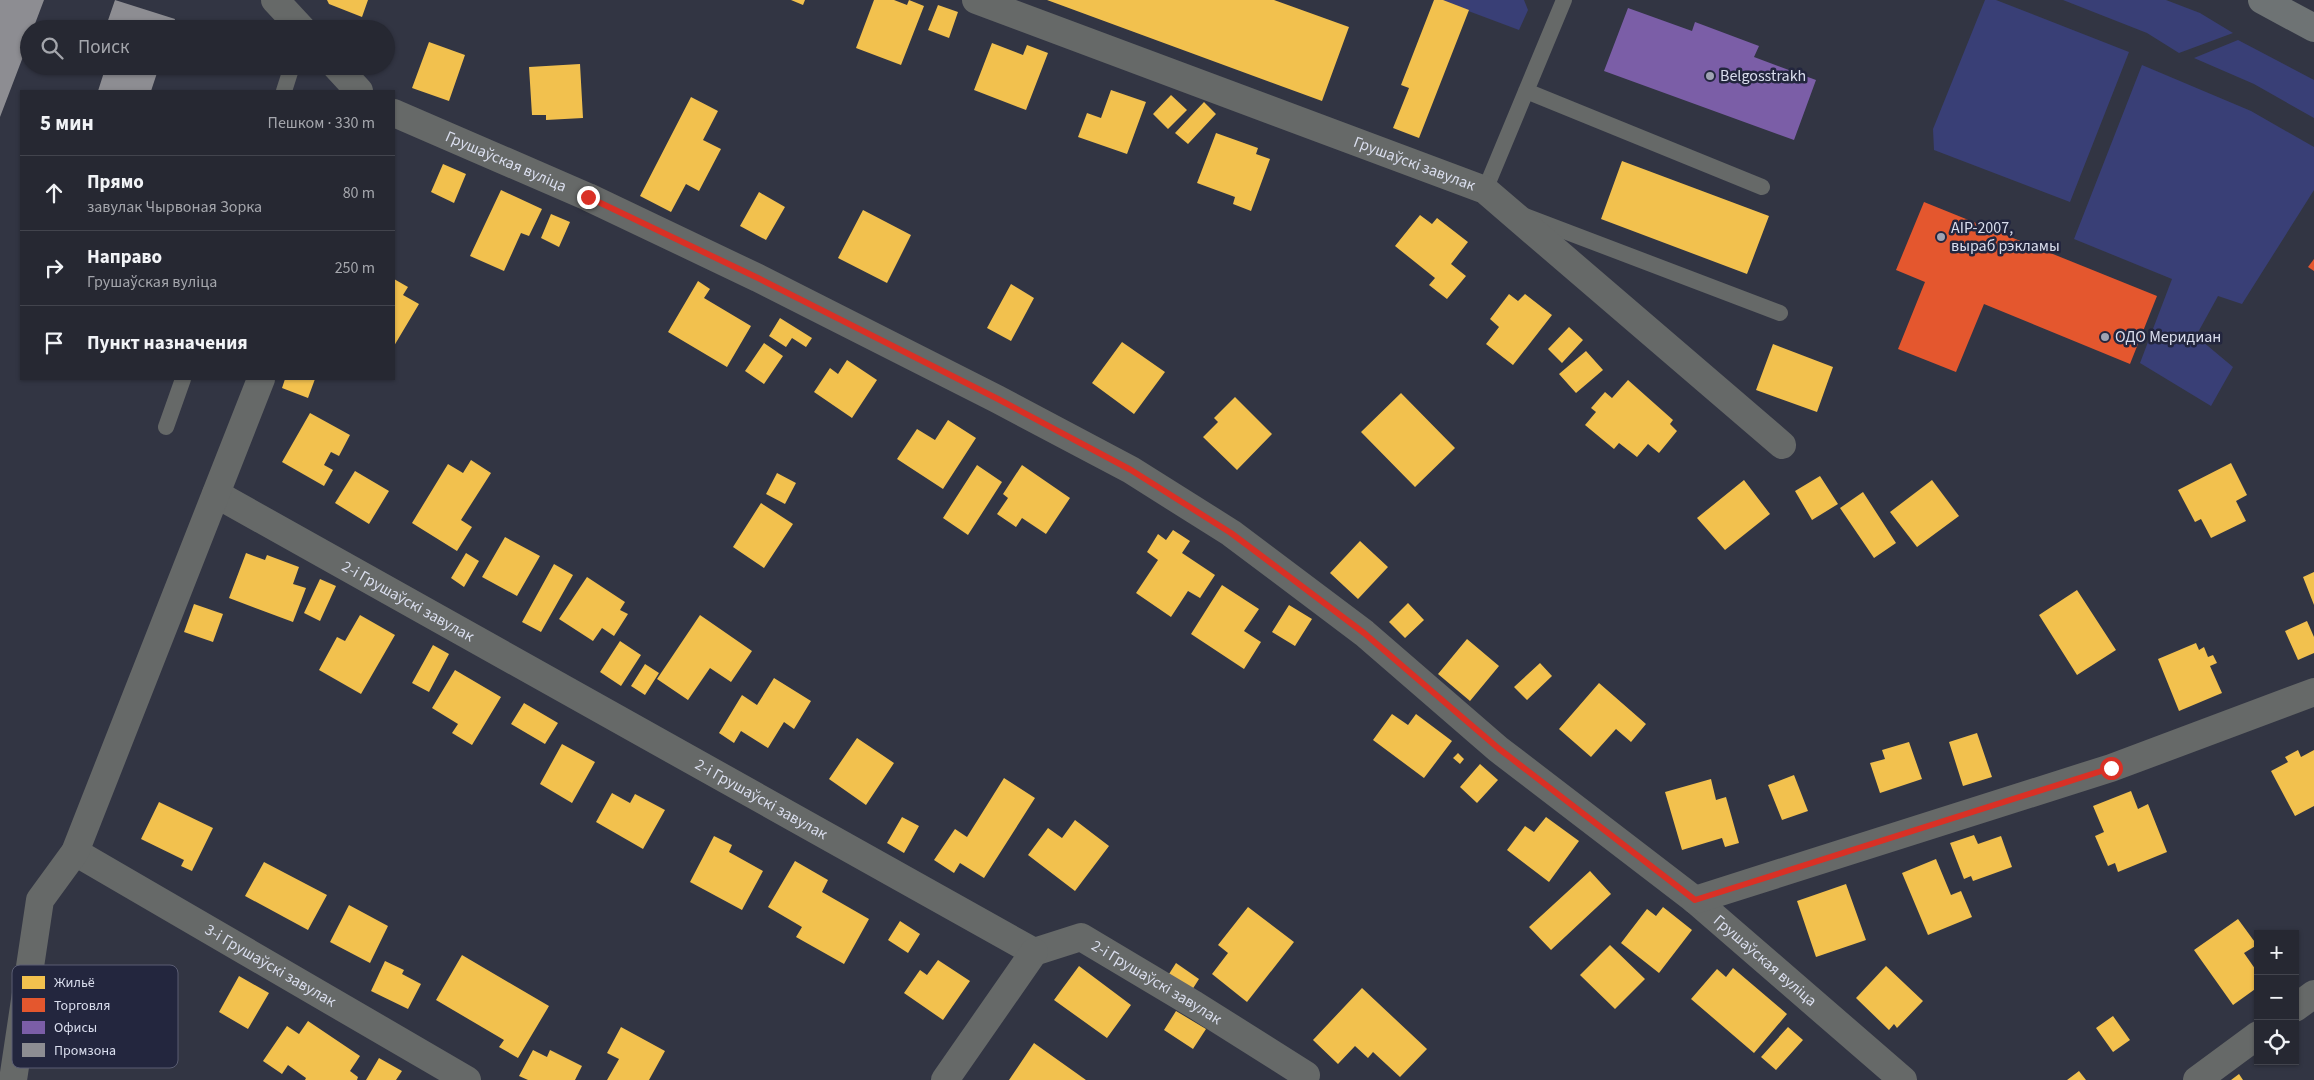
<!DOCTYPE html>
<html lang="ru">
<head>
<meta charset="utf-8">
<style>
  :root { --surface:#262832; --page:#32343e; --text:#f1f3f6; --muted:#a4a6ac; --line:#42444d }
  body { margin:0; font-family:"Source Sans 3",sans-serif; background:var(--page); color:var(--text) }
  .controls { position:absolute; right:15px; bottom:15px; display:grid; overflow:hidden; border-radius:0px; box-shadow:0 1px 4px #0004 }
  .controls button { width:45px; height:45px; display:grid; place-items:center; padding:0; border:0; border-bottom:1px solid var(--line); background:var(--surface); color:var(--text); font:25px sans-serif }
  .stop { position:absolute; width:15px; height:15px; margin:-11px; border:4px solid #d93025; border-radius:50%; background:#fff }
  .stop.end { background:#d93025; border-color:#fff; box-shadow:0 1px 5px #0008 }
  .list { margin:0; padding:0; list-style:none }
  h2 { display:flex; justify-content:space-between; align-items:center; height:65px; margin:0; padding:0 20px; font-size:21px }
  h2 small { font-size:16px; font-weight:400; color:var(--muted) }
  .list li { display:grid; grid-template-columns:32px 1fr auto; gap:15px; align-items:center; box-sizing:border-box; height:75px; padding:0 20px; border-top:1px solid var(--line) }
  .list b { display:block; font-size:19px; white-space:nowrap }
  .list p { margin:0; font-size:16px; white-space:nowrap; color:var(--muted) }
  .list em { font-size:16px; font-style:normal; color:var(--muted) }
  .icon { flex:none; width:28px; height:28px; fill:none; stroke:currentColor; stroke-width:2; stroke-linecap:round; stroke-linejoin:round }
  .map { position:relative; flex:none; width:2314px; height:1080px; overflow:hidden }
  .search { position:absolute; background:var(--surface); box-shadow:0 1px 4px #0004; left:20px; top:20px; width:375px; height:55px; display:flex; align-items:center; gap:12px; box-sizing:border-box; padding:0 18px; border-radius:28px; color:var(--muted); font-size:19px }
  .panel { position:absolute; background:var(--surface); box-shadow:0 1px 4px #0004; left:20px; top:90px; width:375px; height:290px; border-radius:0px }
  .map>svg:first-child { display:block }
  .green { fill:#393f76 }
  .homes { fill:#f2c14e }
  .shops { fill:#e4572e }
  .offices { fill:#7b5ea7 }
  .industry { fill:#8d8d92 }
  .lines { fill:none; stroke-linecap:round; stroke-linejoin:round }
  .service { stroke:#666968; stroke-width:16 }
  .minor { stroke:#666968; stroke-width:28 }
  .primary { stroke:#6e7374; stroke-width:28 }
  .route { stroke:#d93025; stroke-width:6 }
  .poi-dot { fill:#9fa3b2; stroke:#23263e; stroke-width:2 }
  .labels { text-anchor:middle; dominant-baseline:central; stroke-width:5; stroke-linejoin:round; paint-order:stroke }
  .poi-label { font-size:16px; fill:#dadeee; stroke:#23263e; text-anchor:start }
  .street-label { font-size:16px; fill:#dadeee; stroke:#23263e }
  .key { fill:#23263e; stroke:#5a5d73; stroke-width:1 }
  .key-label { font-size:14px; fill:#dadeee }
</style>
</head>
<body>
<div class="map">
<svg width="2314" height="1080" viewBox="0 0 2314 1080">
  <rect width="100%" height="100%" fill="#323543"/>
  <path class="green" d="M1439 0H1524L1528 10 1519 30Z
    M1985 0H1996L2129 52 2070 202 1934 150 1933 129Z
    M2063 0H2166L2200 13 2233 33 2179 53 2147 33Z
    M2238 40 2314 80V118L2254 84 2194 58Z
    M2142 65 2251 111 2314 147V190L2242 304 2218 296 2196 336 2233 367 2211 406 2140 363 2172 279 2074 239Z"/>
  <path class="homes" d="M327 0H368L362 17 329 4Z
    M791 0H805L803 5Z
    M874 0H894L907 5 909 0 924 6 901 65 856 48Z
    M1047 0H1274L1349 27 1322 101Z
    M1434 0H1443L1469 10 1419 138 1393 128 1409 88 1401 85Z
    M938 5 958 12 949 38 928 30Z
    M429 42 465 55 449 101 412 88Z
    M992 43 1023 55 1027 45 1048 53 1026 110 974 90Z
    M580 64 583 118 546 120V115H532L529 67Z
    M1111 90 1146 102 1127 154 1078 137 1087 113 1101 118Z
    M1171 95 1187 110 1168 129 1153 114Z
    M691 97 718 111 703 140 721 149 699 191 686 184 671 212 640 196Z
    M1204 102 1216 114 1188 144 1175 133Z
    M1216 133 1258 148 1256 154 1270 159 1251 211 1233 204 1235 197 1197 183Z
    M1622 161 1769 216 1747 274 1601 219Z
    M443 164 466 174 454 203 431 192Z
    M501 190 542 209 529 236 521 233 504 271 470 256Z
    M759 192 785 207 766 240 740 226Z
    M863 210 911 235 887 283 838 258Z
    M551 214 570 222 559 247 541 238Z
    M1420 215 1432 224 1437 218 1468 242 1451 264 1466 276 1447 299 1429 285 1435 278 1395 246Z
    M394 279 408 287 403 295 419 304 394 346Z
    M698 281 710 289 704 298 751 326 727 367 668 332Z
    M1011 284 1034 298 1011 341 987 328Z
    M1509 294 1518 301 1525 294 1552 315 1513 365 1486 344 1499 327 1490 319Z
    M780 318 812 338 806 347 792 338 786 347 769 336Z
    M1569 327 1583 340 1562 363 1548 349Z
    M1122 342 1165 372 1134 414 1092 383Z
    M764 343 783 356 764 384 745 371Z
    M1773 344 1833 367 1817 412 1756 390Z
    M1586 351 1603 370 1576 393 1559 374Z
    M847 360 877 380 852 418 814 392 830 368 838 374Z
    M285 379H315L308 398 282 388Z
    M1628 380 1673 420 1670 424 1677 431 1659 453 1648 444 1637 457 1619 443 1614 449 1585 425 1596 412 1591 408 1605 392 1612 398Z
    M1401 393 1455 448 1415 487 1361 432Z
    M1235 397 1272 434 1237 470 1203 437 1218 422 1214 418Z
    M310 413 350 435 339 456 331 452 324 465 333 470 324 486 282 462Z
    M948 420 976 438 943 489 897 459 917 429 935 440Z
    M471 460 491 473 461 520 472 527 457 551 412 523 448 464 463 473Z
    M2231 463 2247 495 2236 501 2246 521 2211 538 2201 519 2195 522 2178 490Z
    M977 465 1002 482 968 535 943 518Z
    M1022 465 1070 498 1046 534 1022 518 1016 527 997 514 1008 498 1003 494Z
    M355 471 389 491 369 524 335 503Z
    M777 473 796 483 785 504 766 494Z
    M1820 476 1838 504 1812 520 1795 491Z
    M1744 480 1770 514 1725 550 1697 518Z
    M1932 480 1959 516 1917 547 1890 512Z
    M1863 492 1896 543 1874 558 1840 508Z
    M761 503 793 524 764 568 733 547Z
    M1173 530 1190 541 1182 553 1215 575 1200 598 1188 591 1171 617 1136 593 1158 560 1147 552 1158 534 1166 540Z
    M505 537 540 556 517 596 482 577Z
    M1360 541 1388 567 1358 599 1330 573Z
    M246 553 265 560 267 555 299 567 293 584 306 588 293 622 229 598Z
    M466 553 479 561 464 587 451 578Z
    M554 564 573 575 541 632 522 622Z
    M2314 572V605L2303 577Z
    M587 577 625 602 620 610 628 614 614 636 602 628 593 641 559 619Z
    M320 579 336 586 320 621 304 613Z
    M1222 585 1259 609 1244 631 1261 642 1244 669 1191 634Z
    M2077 590 2116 650 2077 675 2039 615Z
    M1408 603 1424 620 1405 638 1389 622Z
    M194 604 223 614 213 642 184 632Z
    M1289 605 1312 619 1295 646 1272 632Z
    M360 615 395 635 361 694 319 670 337 637 345 641Z
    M700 615 752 651 731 682 710 668 688 700 657 679Z
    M2307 621 2314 637V653L2298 660 2285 631Z
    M1467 639 1499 666 1470 701 1438 674Z
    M620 641 641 655 621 686 600 672Z
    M2196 643 2199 650 2204 647 2208 657 2213 655 2217 663 2210 666 2222 693 2179 711 2158 659Z
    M433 645 449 654 429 692 412 683Z
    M1540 663 1552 676 1527 700 1514 687Z
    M645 664 659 673 645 695 631 686Z
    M455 670 501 697 472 745 452 733 458 724 432 708Z
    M774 678 811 701 794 729 784 722 768 748 741 731 734 743 719 733 742 695 757 705Z
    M1599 683 1646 724 1631 742 1616 729 1591 757 1559 729Z
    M524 703 558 723 545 744 511 724Z
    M1392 714 1408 725 1416 714 1452 741 1424 778 1373 740Z
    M1977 733 1992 777 1963 786 1949 742Z
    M857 738 894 763 866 805 829 779Z
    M1909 742 1922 779 1880 793 1870 763 1885 759 1882 750Z
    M562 744 595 762 572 803 540 784Z
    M2298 750 2301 757 2314 750V806L2295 816 2271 771 2288 762 2285 757Z
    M1458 753 1464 759 1460 764 1453 758Z
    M1480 764 1498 780 1477 803 1460 787Z
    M1794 775 1808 811 1782 820 1768 785Z
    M1004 778 1035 798 984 878 960 863 954 873 934 860 955 829 967 837Z
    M1711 779 1716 800 1726 797 1739 843 1725 847 1722 838 1682 850 1665 792Z
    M2131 791 2138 809 2148 804 2167 852 2118 872 2115 863 2108 866 2095 836 2104 832 2093 806Z
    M612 793 630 803 635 794 665 810 643 849 596 822Z
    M159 802 213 828 192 871 181 866 184 860 141 839Z
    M902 817 919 826 904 853 887 843Z
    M1546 817 1579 841 1549 882 1507 850 1525 826 1534 832Z
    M1075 820 1109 846 1075 891 1028 855 1048 828 1062 838Z
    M1974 835 1978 844 2001 836 2012 867 1973 881 1971 876 1964 879 1950 843Z
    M714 836 732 845 729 852 763 871 742 910 690 882Z
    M1936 859 1951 895 1961 891 1972 917 1928 935 1902 873Z
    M795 861 828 880 822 892 869 919 844 964 796 937 802 927 768 907Z
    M264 862 327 895 308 930 245 896Z
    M1590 871 1611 894 1551 950 1529 927Z
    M1846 884 1866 940 1816 957 1797 901Z
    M349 905 388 926 370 963 330 942Z
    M1248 907 1294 942 1247 1002 1212 974 1228 953 1218 945Z
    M1663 907 1692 930 1659 973 1621 943 1647 909 1656 916Z
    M2238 919 2257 945 2244 953 2258 973V987L2233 1005 2194 950Z
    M900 921 920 934 908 953 888 940Z
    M1610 945 1645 979 1615 1009 1580 975Z
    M462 955 549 1006 518 1058 499 1047 504 1040 436 1000Z
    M938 960 970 981 943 1020 904 993 920 970 927 975Z
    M385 961 404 970 402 974 421 984 408 1009 371 991Z
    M1176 963 1199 979 1192 990 1169 974Z
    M1079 966 1131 1005 1107 1038 1054 1000Z
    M1886 966 1923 1001 1897 1028 1894 1024 1889 1030 1856 998Z
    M1733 968 1787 1014 1754 1053 1691 999 1717 969 1726 977Z
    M239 976 269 993 248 1029 219 1012Z
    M1362 988 1427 1049 1400 1077 1373 1052 1368 1058 1355 1046 1338 1064 1313 1040Z
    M1176 1011 1206 1029 1193 1049 1164 1030Z
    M2113 1016 2130 1040 2113 1052 2096 1028Z
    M308 1021 360 1056 350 1071 358 1077 357 1080H305L306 1078 288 1065 282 1074 263 1061 287 1026 299 1034Z
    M621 1027 665 1051 649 1080H607L619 1059 607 1053Z
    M1788 1027 1803 1040 1776 1070 1761 1057Z
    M1034 1043 1086 1080H1009Z
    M533 1050 547 1057 550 1050 582 1066 575 1080H528L519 1076Z
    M379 1058 402 1071 396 1080H366Z
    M2079 1071 2086 1080H2067Z
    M2239 1074 2243 1080H2231Z"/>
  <path class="shops" d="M1924 202 2157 296 2130 364 1984 304 1956 372 1898 349 1925 282 1896 270Z
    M2314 259V271L2308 267Z"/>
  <path class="offices" d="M1628 8 1692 31 1695 22 1759 46 1754 57 1816 80 1794 140 1604 71Z"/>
  <path class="industry" d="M0 0H44L33 29H29V41L0 117Z
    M115 0 175 19 172 29H105Z
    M106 66H138L157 73 151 91H98Z"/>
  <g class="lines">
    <path class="service" d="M284 91 292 66
      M1526 91 1762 187
      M1485 190 1564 0
      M1525 216 1780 313
      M166 427 183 379"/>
    <g class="minor">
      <path d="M275 0 302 29"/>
      <path id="s1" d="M976 0 1485 190 1782 445"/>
      <path d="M336 66 359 91"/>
      <path id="s2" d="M394 113 588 197 758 278 997 399 1131 470 1231 533 1364 633 1498 749 1695 900 1903 1080"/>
      <path id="s3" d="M216 494 1034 952 1081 937 1195 1005 1306 1075"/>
      <path id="s4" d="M75 852 467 1080"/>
      <path d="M1695 900 2111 768 2314 692"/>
      <path d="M2295 1008 2314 994"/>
      <path d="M13 1080 40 900 75 852 261 379"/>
      <path d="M945 1080 1034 952"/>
      <path d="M2197 1080 2258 1035"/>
    </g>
    <path class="primary" d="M2262 0 2314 28"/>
  </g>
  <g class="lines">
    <path class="route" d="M588 197 758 278 998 399 1131 470 1231 533 1364 633 1498 748 1695 900 2111 768"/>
  </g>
  <g class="poi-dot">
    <circle cx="1710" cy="76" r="5"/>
    <circle cx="1941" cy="237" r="5"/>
    <circle cx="2105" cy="337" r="5"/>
  </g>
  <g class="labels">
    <g class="poi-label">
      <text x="1720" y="76">Belgosstrakh</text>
      <text x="1951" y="228">АІР-2007,<tspan x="1951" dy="18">выраб рэкламы</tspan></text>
      <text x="2115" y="337">ОДО Меридиан</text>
    </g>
    <g class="street-label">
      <text stroke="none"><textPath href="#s2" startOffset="122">Грушаўская вуліца</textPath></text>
      <text stroke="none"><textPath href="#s1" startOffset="468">Грушаўскі завулак</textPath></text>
      <text stroke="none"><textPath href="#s3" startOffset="220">2-і Грушаўскі завулак</textPath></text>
      <text stroke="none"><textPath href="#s3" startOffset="625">2-і Грушаўскі завулак</textPath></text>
      <text stroke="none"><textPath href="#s2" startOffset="1622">Грушаўская вуліца</textPath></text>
      <text stroke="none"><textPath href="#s4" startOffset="226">3-і Грушаўскі завулак</textPath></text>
      <text stroke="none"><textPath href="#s3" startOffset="1075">2-і Грушаўскі завулак</textPath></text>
    </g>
  </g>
  <rect x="12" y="965" width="166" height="103" rx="8" class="key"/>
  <rect x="22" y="976" width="23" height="13" fill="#f2c14e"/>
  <rect x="22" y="998" width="23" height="14" fill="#e4572e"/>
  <rect x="22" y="1021" width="23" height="13" fill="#7b5ea7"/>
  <rect x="22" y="1043" width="23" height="14" fill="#8d8d92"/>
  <g class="key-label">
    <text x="54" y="987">Жильё</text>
    <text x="54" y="1010">Торговля</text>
    <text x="54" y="1032">Офисы</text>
    <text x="54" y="1055">Промзона</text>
  </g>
</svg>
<div class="controls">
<button>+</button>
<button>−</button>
<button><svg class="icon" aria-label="locate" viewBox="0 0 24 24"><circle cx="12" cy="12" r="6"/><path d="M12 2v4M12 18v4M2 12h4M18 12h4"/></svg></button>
</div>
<div class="stop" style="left:2111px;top:768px"></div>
<div class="stop end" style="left:588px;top:197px"></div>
<div class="search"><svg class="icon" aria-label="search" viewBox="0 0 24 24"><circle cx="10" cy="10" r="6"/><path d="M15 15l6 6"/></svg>Поиск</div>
<section class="panel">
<h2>5 мин<small>Пешком · 330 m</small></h2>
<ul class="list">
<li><svg class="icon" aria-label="ahead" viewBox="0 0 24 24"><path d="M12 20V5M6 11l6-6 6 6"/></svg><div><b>Прямо</b><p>завулак Чырвоная Зорка</p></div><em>80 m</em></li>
<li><svg class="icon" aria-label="right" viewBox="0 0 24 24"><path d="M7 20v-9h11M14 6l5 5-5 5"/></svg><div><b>Направо</b><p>Грушаўская вуліца</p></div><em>250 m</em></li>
<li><svg class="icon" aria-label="arrive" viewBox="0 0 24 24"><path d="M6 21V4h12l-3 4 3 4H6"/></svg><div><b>Пункт назначения</b></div></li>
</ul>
</section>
</div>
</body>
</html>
